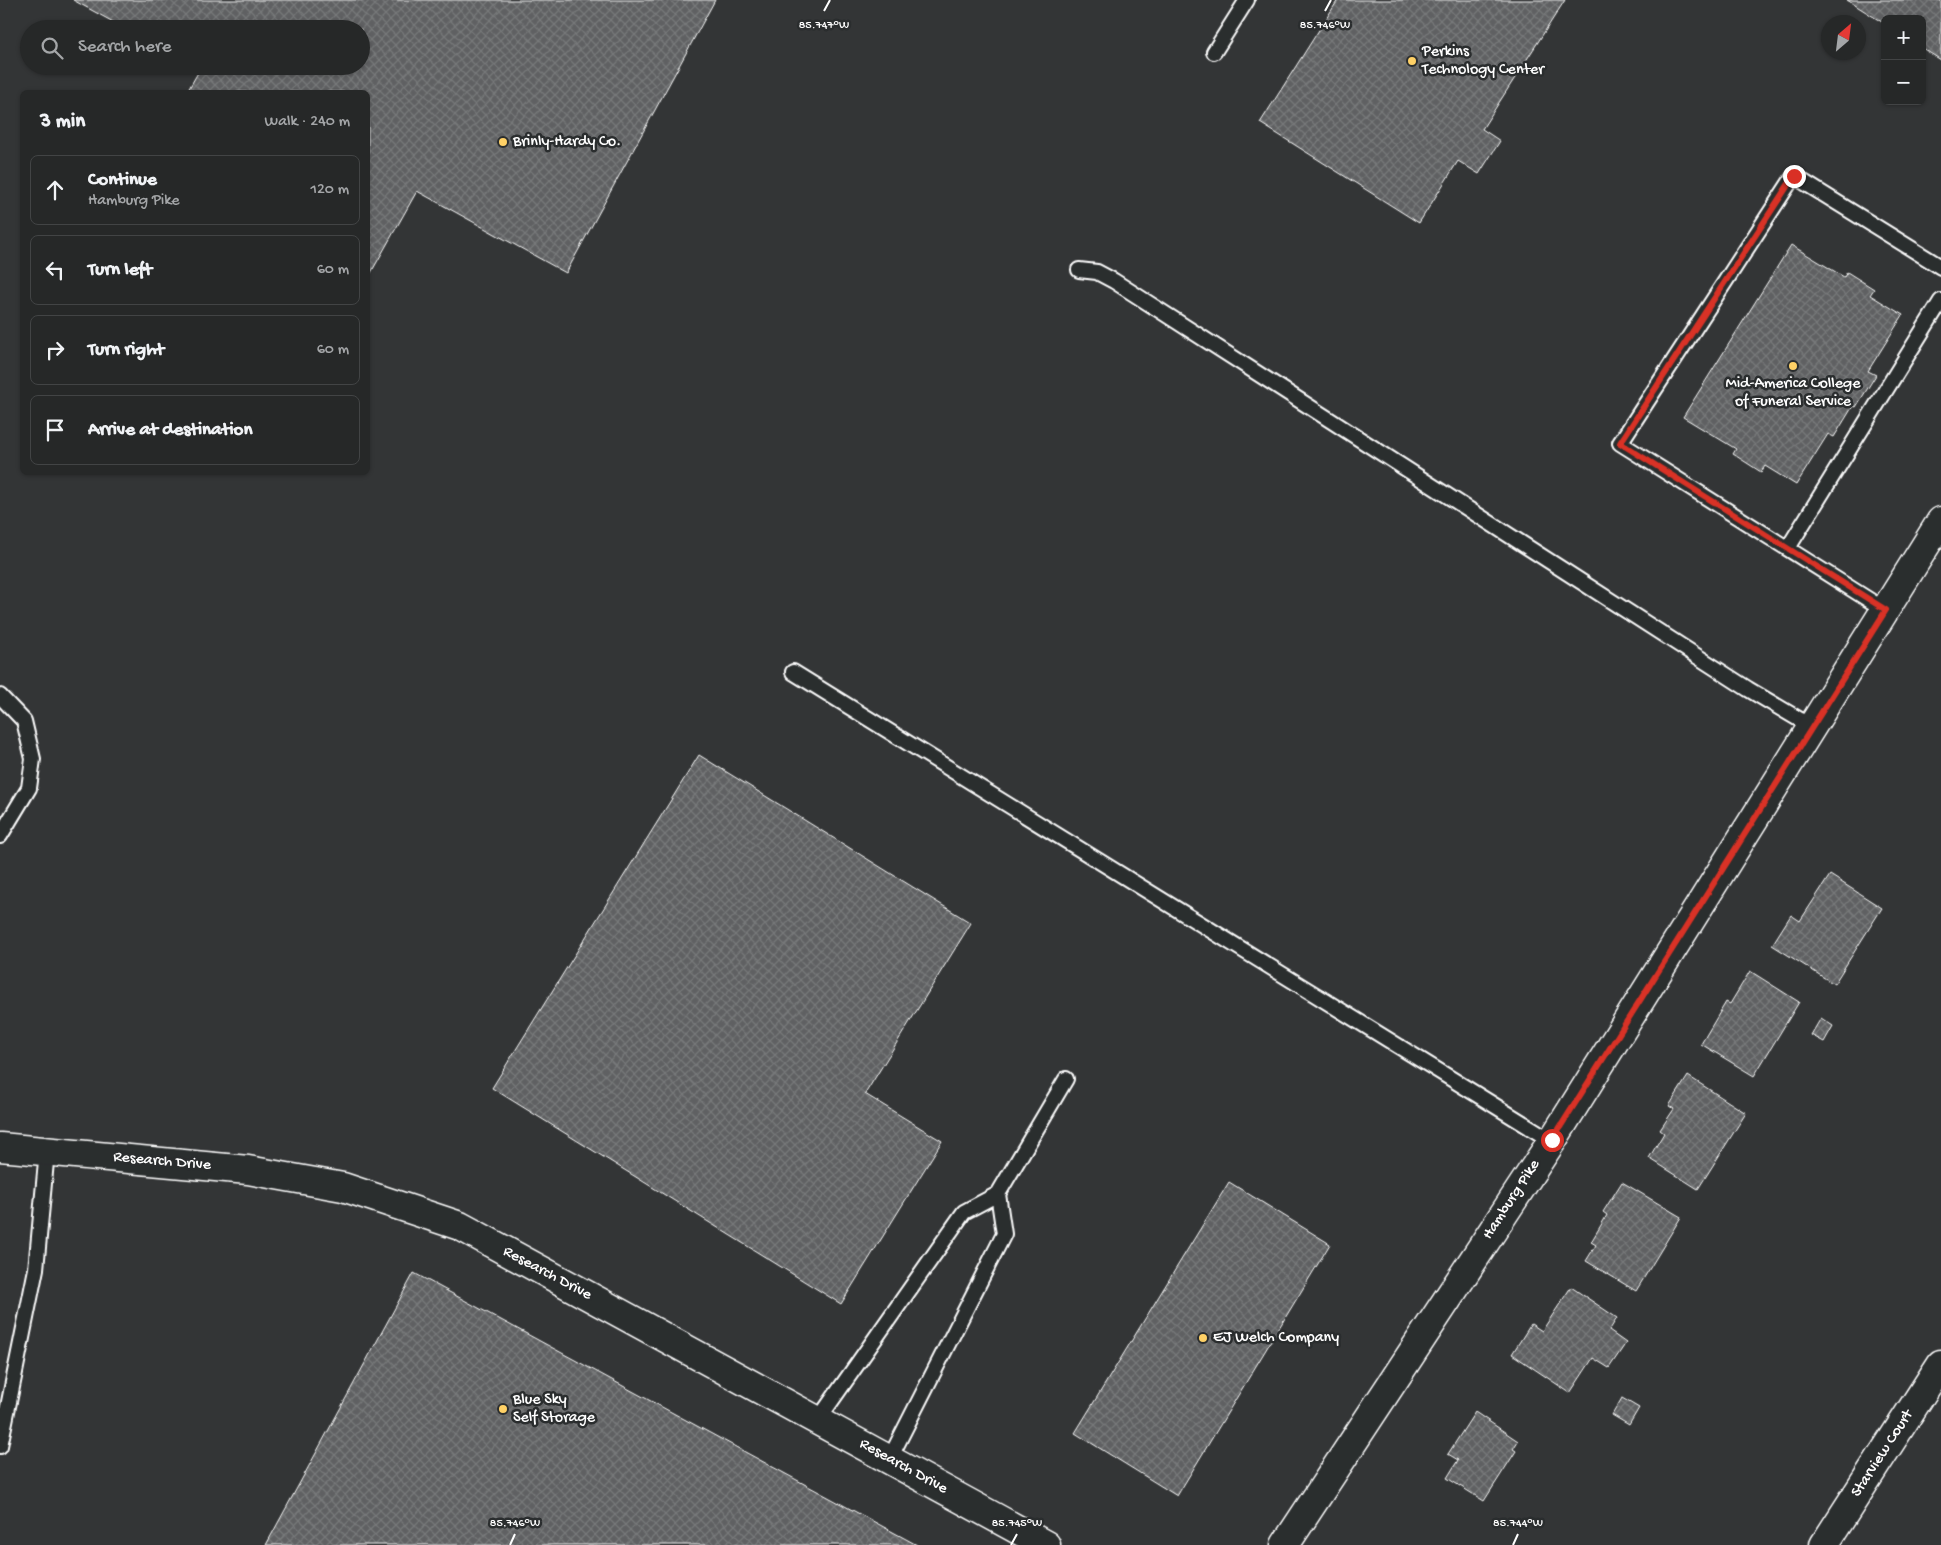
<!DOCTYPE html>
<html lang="en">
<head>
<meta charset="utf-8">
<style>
  :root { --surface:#262828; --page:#2e3030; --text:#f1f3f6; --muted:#a4a6a8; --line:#424445 }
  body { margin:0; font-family:"Gochi Hand",sans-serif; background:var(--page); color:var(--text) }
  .controls { position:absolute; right:15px; top:15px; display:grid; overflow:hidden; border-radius:8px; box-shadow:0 1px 4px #0004 }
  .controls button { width:45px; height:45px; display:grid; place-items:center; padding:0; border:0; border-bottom:1px solid var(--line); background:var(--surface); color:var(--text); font:25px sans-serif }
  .compass { position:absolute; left:1821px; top:15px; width:45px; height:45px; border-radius:50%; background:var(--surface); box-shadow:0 1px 4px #0004; rotate:28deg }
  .stop { position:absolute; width:15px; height:15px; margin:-11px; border:4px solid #d93025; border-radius:50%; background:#fff }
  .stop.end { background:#d93025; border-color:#fff; box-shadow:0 1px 5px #0008 }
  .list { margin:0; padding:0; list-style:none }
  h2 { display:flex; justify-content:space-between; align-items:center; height:65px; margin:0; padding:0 20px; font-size:21px }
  h2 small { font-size:16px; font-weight:400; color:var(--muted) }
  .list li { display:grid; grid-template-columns:32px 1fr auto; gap:15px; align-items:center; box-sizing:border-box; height:70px; margin:0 10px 10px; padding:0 10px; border:1px solid var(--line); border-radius:8px }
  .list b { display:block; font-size:19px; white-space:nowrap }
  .list p { margin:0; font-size:16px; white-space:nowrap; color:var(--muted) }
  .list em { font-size:16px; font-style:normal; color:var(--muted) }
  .icon { flex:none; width:28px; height:28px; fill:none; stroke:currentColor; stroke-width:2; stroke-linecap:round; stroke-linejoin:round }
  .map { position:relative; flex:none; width:1941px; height:1545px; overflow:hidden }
  .search { position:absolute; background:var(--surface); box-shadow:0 1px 4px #0004; left:20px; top:20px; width:350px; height:55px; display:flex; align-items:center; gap:12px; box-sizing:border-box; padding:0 18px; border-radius:28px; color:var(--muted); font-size:19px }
  .panel { position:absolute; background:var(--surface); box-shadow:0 1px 4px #0004; left:20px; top:90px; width:350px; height:385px; border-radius:8px }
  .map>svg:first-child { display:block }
  .building { fill:url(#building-cross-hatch); stroke:#fff }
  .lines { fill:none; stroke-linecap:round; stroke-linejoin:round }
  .lane-casing { stroke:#fff; stroke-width:18 }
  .street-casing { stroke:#fff; stroke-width:31 }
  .primary-casing { stroke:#fff; stroke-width:31 }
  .lane { stroke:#2a2d2e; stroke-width:14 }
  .street { stroke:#2a2d2e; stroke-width:28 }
  .primary { stroke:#2a2d2e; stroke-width:28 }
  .route { stroke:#d93025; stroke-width:6 }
  .ticks { fill:none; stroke:#fff; stroke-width:2 }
  .poi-dot { fill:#ffd166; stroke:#2a2d2e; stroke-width:2 }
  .labels { text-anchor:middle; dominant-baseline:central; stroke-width:5; stroke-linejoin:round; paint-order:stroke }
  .poi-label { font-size:16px; fill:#fff; stroke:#2a2d2e; text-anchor:start }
  .street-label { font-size:16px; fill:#fff; stroke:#2a2d2e }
  .ticks-label { font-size:12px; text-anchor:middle; fill:#fff; stroke:#2a2d2e; stroke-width:5; stroke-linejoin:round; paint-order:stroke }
</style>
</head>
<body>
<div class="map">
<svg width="1941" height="1545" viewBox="0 0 1941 1545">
  <defs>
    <pattern id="building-cross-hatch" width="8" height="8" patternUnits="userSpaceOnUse" patternTransform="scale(1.25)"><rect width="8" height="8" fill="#5f6162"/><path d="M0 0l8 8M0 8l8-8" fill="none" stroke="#77797a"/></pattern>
  </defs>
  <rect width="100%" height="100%" fill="#333536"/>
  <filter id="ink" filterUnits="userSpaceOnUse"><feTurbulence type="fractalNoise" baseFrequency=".02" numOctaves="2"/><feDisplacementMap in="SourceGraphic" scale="10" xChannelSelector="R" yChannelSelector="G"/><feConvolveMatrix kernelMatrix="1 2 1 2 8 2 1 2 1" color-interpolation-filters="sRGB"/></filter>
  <g filter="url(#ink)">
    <path class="building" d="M73 0H715L566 273 417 191 368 278V92H187L200 69 194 66H361V29H126Z
      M1338 0H1565L1482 129 1500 141 1479 174 1458 161 1419 223 1260 123Z
      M1847 0H1941V60L1922 48V19H1885V24Z
      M1791 245 1844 277 1847 272 1874 289 1870 295 1903 315 1868 371 1876 375 1856 407 1853 406 1834 437 1828 434 1796 485 1765 466 1761 472 1733 454 1736 449 1683 417Z
      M699 755 971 923 865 1094 942 1141 841 1304 492 1088Z
      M1830 875 1882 908 1834 984 1772 945 1791 915 1800 921Z
      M1750 971 1799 1002 1754 1076 1701 1044 1726 1002 1730 1004Z
      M1821 1018 1833 1026 1824 1042 1811 1035Z
      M1688 1076 1746 1113 1698 1189 1649 1158 1664 1133 1660 1130 1674 1109 1669 1106Z
      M1229 1182 1330 1244 1177 1496 1075 1433Z
      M1622 1182 1681 1217 1636 1291 1586 1261 1596 1245 1591 1242 1607 1215 1603 1212Z
      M414 1273 917 1545H266Z
      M1571 1287 1617 1318 1609 1331 1626 1343 1609 1368 1593 1358 1570 1393 1512 1354 1531 1324 1542 1331Z
      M1622 1398 1639 1408 1629 1425 1612 1415Z
      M1475 1412 1518 1441 1513 1449 1516 1451 1484 1501 1447 1478 1458 1460 1448 1454Z"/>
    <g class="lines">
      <defs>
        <path id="lane" d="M1214 52 1247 0
          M1079 270 1097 272 1114 281 1748 689 1812 727
          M1788 548 1941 301
          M1885 610 1620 443 1794 176 1941 267
          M793 672 1552 1141
          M0 696 24 721 33 759 29 788 0 836
          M998 1194 1066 1079
          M818 1420 964 1212 998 1194 1004 1234 889 1460
          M0 1446 36 1269 47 1151"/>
        <path id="street" d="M0 1147 248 1170 343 1187 460 1226 1046 1545
          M1824 1545 1941 1364"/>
        <path id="primary" d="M1285 1545 1552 1141 1941 521"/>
      </defs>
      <use href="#lane" class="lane-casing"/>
      <use href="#street" class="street-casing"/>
      <use href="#primary" class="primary-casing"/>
      <use href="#lane" class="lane"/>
      <use href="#street" class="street"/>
      <use href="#primary" class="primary"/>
    </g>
  </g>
  <g class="lines" filter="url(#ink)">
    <path class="route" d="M1552 1140 1886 610 1620 443 1794 176"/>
  </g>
  <path class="ticks" d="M824 11 830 0M1325 11 1331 0M510 1545 515 1534M1011 1545 1017 1534M1513 1545 1518 1534"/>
  <g class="poi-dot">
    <circle cx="1412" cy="61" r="5"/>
    <circle cx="503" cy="142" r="5"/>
    <circle cx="1793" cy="366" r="5"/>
    <circle cx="1203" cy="1338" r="5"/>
    <circle cx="503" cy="1409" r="5"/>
  </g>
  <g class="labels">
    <g class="poi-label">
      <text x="1422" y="52">Perkins<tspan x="1422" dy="18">Technology Center</tspan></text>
      <text x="513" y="142">Brinly-Hardy Co.</text>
      <text x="1793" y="384" text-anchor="middle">Mid-America College<tspan x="1793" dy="18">of Funeral Service</tspan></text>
      <text x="1213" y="1338">EJ Welch Company</text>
      <text x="513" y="1400">Blue Sky<tspan x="513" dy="18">Self Storage</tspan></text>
    </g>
    <g class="street-label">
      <text transform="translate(162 1162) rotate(5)">Research Drive</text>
      <text transform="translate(1512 1200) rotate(-57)">Hamburg Pike</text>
      <text transform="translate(547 1274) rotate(28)">Research Drive</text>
      <text transform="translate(1883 1454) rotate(-57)">Starview Court</text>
      <text transform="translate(903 1467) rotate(29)">Research Drive</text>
    </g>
  </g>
  <g class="ticks-label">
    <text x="824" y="28">85.747°W</text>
    <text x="1325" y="28">85.746°W</text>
    <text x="515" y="1526">85.746°W</text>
    <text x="1017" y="1526">85.745°W</text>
    <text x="1518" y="1526">85.744°W</text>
  </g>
</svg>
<div class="controls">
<button>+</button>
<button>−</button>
</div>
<svg class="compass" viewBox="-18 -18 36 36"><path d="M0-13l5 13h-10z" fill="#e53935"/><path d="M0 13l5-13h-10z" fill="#a4a6a8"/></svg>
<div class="stop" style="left:1552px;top:1140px"></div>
<div class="stop end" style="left:1794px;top:176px"></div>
<div class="search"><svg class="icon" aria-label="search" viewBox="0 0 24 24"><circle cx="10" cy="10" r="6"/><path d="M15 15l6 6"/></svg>Search here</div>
<section class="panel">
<h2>3 min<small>Walk · 240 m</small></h2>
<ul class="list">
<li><svg class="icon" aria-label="ahead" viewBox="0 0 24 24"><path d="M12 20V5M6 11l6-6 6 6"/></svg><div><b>Continue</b><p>Hamburg Pike</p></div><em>120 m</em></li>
<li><svg class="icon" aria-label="left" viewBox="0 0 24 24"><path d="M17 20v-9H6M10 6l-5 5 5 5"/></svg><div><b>Turn left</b></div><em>60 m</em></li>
<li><svg class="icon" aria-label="right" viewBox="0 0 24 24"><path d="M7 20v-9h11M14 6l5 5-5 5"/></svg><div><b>Turn right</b></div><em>60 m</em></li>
<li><svg class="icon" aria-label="arrive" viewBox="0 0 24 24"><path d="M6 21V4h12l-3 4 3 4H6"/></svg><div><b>Arrive at destination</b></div></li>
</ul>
</section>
</div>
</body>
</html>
